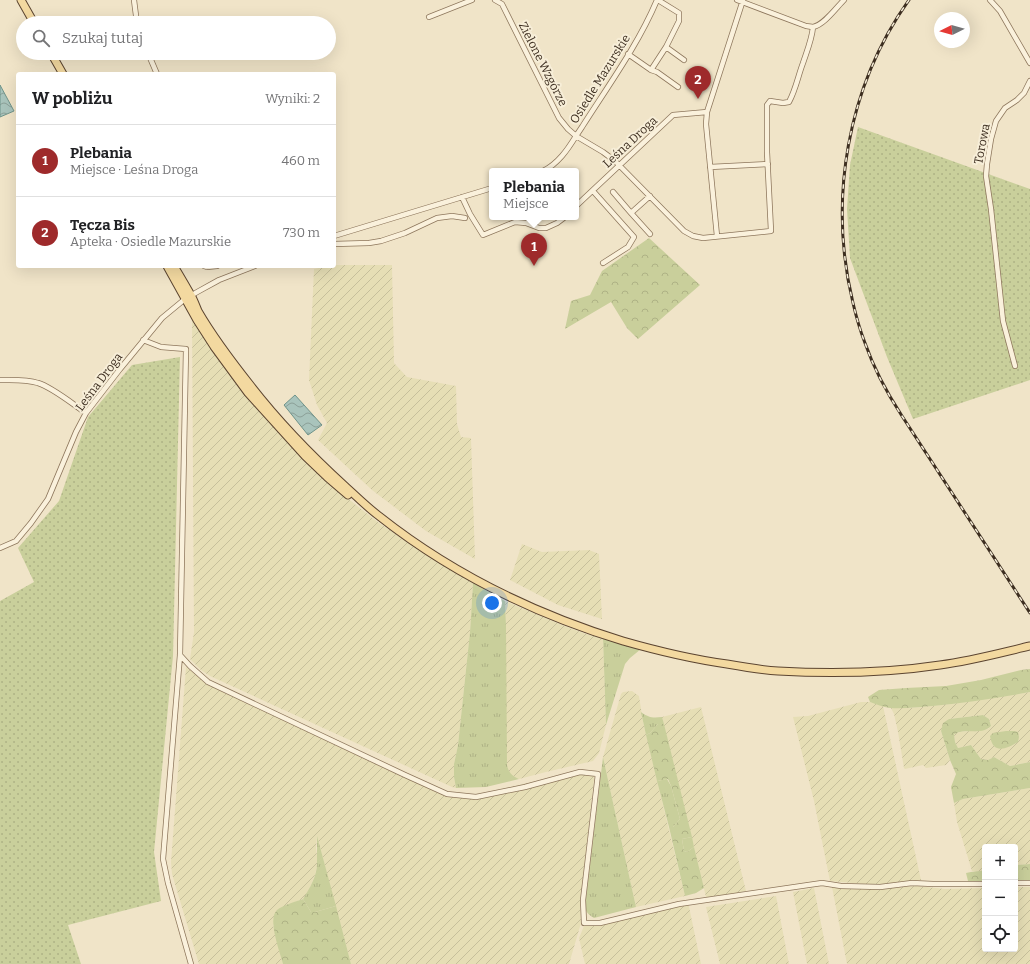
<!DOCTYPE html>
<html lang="pl">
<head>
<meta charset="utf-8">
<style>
  :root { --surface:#fff; --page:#f6f6f6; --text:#202124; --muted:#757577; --line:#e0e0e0; --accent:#9e2a2b }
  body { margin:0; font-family:Bitter,serif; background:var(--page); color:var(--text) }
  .controls { position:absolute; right:12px; bottom:12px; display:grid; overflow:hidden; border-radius:4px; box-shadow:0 4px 16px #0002 }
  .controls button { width:36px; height:36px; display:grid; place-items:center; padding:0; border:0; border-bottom:1px solid var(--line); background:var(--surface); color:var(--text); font:20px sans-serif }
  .compass { position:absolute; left:934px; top:12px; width:36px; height:36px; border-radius:50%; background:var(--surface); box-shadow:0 4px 16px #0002; rotate:265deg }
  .you { position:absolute; left:492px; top:603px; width:14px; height:14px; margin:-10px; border:3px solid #fff; border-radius:50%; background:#1a73e8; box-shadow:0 0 0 6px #1a73e833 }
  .badge { display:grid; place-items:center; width:26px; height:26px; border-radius:50%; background:var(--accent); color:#fff; font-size:13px; font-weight:700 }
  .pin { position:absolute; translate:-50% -33px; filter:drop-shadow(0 1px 2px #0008) }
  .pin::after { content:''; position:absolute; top:21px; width:14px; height:12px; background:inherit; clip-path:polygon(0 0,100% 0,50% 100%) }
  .popup { position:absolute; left:489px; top:168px; width:90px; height:52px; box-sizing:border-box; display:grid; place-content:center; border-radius:4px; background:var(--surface); filter:drop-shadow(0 1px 3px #0005); font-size:13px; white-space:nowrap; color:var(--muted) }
  .popup b { font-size:15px; color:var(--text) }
  .popup::after { content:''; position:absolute; left:50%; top:100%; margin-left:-8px; border:8px solid transparent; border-top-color:var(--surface) }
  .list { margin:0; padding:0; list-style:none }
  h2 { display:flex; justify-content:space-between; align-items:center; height:52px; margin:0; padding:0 16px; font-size:17px }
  h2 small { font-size:13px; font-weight:400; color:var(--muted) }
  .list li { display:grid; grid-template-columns:26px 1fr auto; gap:12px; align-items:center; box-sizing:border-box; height:72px; padding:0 16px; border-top:1px solid var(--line) }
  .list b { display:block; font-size:15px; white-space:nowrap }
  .list p { margin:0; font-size:13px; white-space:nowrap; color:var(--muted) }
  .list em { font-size:13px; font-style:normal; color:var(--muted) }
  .icon { flex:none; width:22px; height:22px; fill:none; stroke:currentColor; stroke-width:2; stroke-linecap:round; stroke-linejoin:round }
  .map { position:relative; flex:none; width:1030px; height:964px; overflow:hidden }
  .search { position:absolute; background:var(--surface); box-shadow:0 4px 16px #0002; left:16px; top:16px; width:320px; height:44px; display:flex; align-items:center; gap:10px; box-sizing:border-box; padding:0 14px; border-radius:22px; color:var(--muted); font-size:15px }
  .panel { position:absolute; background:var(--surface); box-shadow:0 4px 16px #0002; left:16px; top:72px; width:320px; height:196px; border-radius:4px }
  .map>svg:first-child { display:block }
  .farmland { fill:url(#farmland-furrows) }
  .grass { fill:url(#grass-tufts) }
  .forest { fill:url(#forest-crowns) }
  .park { fill:url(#park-dots) }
  .water { fill:url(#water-waves); stroke:#6f938a }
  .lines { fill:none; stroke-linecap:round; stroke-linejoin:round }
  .street-casing { stroke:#8d765c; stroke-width:6 }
  .primary-casing { stroke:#5b4430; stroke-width:9 }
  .street { stroke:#faf1dc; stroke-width:4.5 }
  .primary { stroke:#f3d9a0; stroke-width:7 }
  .rail-casing { stroke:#3d2e20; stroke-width:3 }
  .rail { stroke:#f7eed8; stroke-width:1.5; stroke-dasharray:4.5; stroke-linecap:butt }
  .labels { text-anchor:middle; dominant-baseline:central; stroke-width:4; stroke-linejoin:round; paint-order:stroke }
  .street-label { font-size:12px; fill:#3d2e20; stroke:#f7eed8 }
</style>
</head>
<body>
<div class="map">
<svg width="1030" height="964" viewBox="0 0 1030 964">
  <defs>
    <pattern id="farmland-furrows" width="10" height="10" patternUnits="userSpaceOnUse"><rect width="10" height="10" fill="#e6deb5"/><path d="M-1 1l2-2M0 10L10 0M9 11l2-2" fill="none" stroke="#c6bf9b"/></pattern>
    <pattern id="grass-tufts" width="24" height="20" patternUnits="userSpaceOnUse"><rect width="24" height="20" fill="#c9cf9b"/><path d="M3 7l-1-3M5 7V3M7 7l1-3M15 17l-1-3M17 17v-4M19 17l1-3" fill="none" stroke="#aeb285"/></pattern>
    <pattern id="forest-crowns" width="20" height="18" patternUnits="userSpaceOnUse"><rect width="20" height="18" fill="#c9cf9b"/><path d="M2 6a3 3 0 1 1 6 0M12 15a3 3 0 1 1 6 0" fill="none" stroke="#aeb285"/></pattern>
    <pattern id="park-dots" width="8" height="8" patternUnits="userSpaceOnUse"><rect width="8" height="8" fill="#c9cf9b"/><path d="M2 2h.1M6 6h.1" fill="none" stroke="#aeb285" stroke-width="1.8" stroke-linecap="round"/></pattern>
    <pattern id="water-waves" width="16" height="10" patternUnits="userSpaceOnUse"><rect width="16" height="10" fill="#a9c4bc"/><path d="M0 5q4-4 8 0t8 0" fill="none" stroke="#8ba098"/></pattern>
  </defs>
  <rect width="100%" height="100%" fill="#f0e4c8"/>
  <path class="farmland" d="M334 265H392L394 363 407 377 456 386 457 424 461 437 471 438 475 559 426 531 372 490 318 440 327 423 317 405 309 380 314 269 328 266H334Z
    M192 316 342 494 379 523 419 550 473 583 470 632 458 745 454 764V777L456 788 452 787 210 676 201 670 190 659 194 632Z
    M522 544 542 552 589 550 599 554 602 619 558 605 510 580Z
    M505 601 562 625 586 634 603 638 606 725 599 753 593 761 546 772 519 779 513 777 509 772 507 765 506 760V625Z
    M186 667 197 675 443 794 476 795 584 770H590L593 774 594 779 580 907 581 923 569 964H351L317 837 316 848 318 862 315 875 309 890 303 899 287 905 273 925 283 964H199L172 874 171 862Z
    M632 691 639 696 643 722 685 896 636 907 603 757 621 694 623 692Z
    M1030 692V762L1010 766 994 757 988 760 981 759 971 745 958 748 955 742 954 734 960 732 980 730 988 729 991 726 989 719 983 715 949 719 941 731 950 760 946 765 926 768 923 765 905 769 904 768 898 732 894 714 891 708H913L951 704Z
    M861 702H870L883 706 921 880 876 885 830 881 814 801 793 717 808 716Z
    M701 707 746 891 718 897H706L662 717Z
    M1030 788V864L1015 865V847H985V870L977 872 972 871 957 822 954 803 963 799Z
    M916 886 945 889 985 888V949H1015V887H1030V964H847L832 887 878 889Z
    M814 888 829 964H807L793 892Z
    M776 896 789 964H720L706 907Z
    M688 902 701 964H585L579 938 584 926Z"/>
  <path class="grass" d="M473 583 505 601 506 625 507 765C509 773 512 776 519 779L486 787 456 788 454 777V764L458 745 470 632Z
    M603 638 641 649 630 658 625 664 606 725Z
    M641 712C649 718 653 718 662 717L664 724H658L650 733 646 735Z
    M603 757 636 907 594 918C584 912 585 909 586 898Z
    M667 779 671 786 680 819 673 827H669L657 781Z
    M317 836 336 906 315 912H311L303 899C310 888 318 874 317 861 317 852 317 844 317 836Z
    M692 837 694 847 687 852 684 851 682 839Z"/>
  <path class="forest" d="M649 238 700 285 638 339 627 328 611 302 565 329 571 301 590 295 602 271Z
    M1030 669V692C998 698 965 703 933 706 919 707 904 709 890 708 883 707 876 704 870 702L868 697 879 690 906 688 946 686 981 680 1021 670Z
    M983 715 989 719 991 726C984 734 970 730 960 732 958 732 956 734 954 734L955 742 958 748 971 745 981 759 988 760 994 757 1010 766 1030 762V788L963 799 954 803 951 787 956 774 950 760 941 731 943 723 949 719Z
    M658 724H664L692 837 682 839 684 851 687 852 694 847 704 888 696 893 685 896 669 827H673L680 819 671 786 668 779 657 781 646 735 650 733Z
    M1006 731H1014L1018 732 1019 737 1018 742C1006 749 993 755 990 736L993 733Z
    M1030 864V880H1015V865Z
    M985 870V881H968L966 873C973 871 978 872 985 870Z
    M303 899 311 912H315L336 906 351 964H283C280 952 267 919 277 910 281 906 297 901 303 899Z"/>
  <path class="park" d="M858 127 1030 189V380L913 419 887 357 850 258 847 209 850 165Z
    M180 357 173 656 154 852 161 901 68 925 81 964H0V601L34 582 18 548 59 501 88 417 132 365Z"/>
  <path class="water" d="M0 85 14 111 0 117Z
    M295 395 322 425 308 435 284 405Z"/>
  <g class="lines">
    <defs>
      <path id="street" d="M134 0 135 8 137 23
        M495 0 502 4 559 118 568 129 576 136C568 149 558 164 543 171
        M657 0C638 45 608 86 582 127L576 136 603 152 615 161 684 231 693 236 703 238 771 231 767 152V105L770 101 783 103 789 102C796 89 798 76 803 63 807 51 812 39 813 27
        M737 0 806 26C808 26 811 27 813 27 824 25 836 8 844 0
        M990 0 1000 11 1030 63
        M429 17 472 0
        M666 47 684 60
        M148 53 157 74
        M628 54 651 70 666 47 679 21V13L658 0
        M651 70 657 72 678 87
        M710 167 768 164
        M593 191 634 237 628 247 603 263
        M613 192 631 213 650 196
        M462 197 470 214 483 235 515 222 526 223 539 228H546L557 223 565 217
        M576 206 673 115 707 112
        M631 213 650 234
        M334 236 492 188
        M717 236 706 124 707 112 743 0
        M334 244 369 243 381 241 405 233 437 218 452 216 465 218
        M204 266 207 267 217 266
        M143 340 161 347 186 349 180 655 163 859 168 883 191 964
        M1015 366 1003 321 991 209 986 176 987 164 991 139 996 121 1005 108 1017 100 1024 93 1030 81
        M0 380C12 380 26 379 38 383 52 387 74 405 86 413
        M0 548 16 541 31 523 48 499 76 432 86 413 120 369 162 318 185 299 199 291 219 280 255 266
        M180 655 190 666 208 682 405 775 447 794 476 797 525 787 580 772 598 774 583 900 584 923H600L679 904 822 883 841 886 880 887 912 883 933 884H985
        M1015 883H1030"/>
      <path id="primary" d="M21 0 34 23
        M51 53 63 74
        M167 266 197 320 215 348 248 393 305 456 327 477 348 495
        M174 266C180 276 186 286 192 297 194 301 196 306 198 311 213 337 232 362 251 386 279 422 311 455 345 486 356 496 367 507 379 516 451 573 535 614 623 641 658 651 691 659 727 664 744 667 761 670 778 671 831 674 887 673 940 665 971 661 1000 653 1030 646"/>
    </defs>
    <use href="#street" class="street-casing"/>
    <use href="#primary" class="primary-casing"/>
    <use href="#street" class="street"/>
    <use href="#primary" class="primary"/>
    <defs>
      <path id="rail" d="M909 0C847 87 828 200 853 303 856 316 860 330 865 343 874 369 887 393 902 416L1030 613"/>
    </defs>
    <use href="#rail" class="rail-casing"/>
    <use href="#rail" class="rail"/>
  </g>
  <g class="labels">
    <g class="street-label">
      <text transform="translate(543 64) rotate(63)">Zielone Wzgórze</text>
      <text transform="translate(600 79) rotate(-58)">Osiedle Mazurskie</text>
      <text transform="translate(630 142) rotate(-43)">Leśna Droga</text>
      <text transform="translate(982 144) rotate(-79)">Torowa</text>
      <text transform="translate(99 382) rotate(-53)">Leśna Droga</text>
    </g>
  </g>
</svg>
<div class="controls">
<button>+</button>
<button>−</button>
<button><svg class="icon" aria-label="locate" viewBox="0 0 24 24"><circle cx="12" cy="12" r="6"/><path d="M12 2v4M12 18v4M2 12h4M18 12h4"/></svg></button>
</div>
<svg class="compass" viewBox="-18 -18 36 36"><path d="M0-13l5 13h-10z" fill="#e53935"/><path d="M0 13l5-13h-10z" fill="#757577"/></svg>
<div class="you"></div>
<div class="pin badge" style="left:534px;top:266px">1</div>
<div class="popup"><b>Plebania</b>Miejsce</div>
<div class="pin badge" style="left:698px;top:99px">2</div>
<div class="search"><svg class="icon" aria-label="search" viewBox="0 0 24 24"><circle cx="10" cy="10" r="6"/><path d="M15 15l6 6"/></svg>Szukaj tutaj</div>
<section class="panel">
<h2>W pobliżu<small>Wyniki: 2</small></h2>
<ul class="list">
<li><span class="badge">1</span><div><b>Plebania</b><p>Miejsce · Leśna Droga</p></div><em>460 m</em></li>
<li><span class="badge">2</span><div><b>Tęcza Bis</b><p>Apteka · Osiedle Mazurskie</p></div><em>730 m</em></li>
</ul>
</section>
</div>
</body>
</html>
